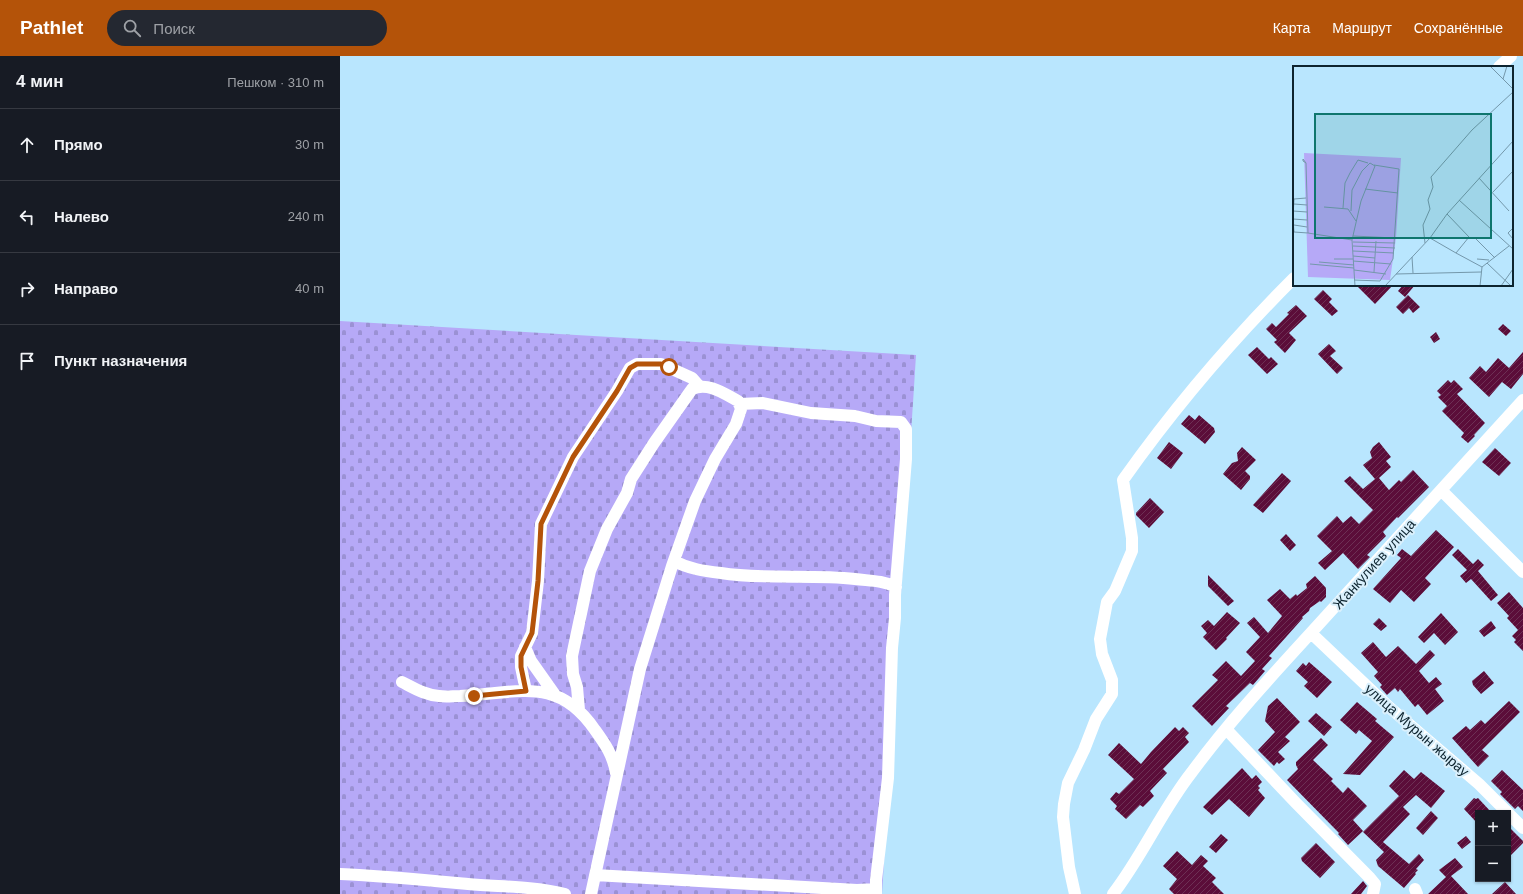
<!DOCTYPE html>
<html lang="ru">
<head>
<meta charset="utf-8">
<style>
  :root { --surface:#171b24; --page:#242831; --text:#f1f3f6; --muted:#9ea1a6; --line:#363941; --accent:#b45309 }
  body { margin:0; font-family:Helvetica,sans-serif; background:var(--page); color:var(--text) }
  .controls { position:absolute; right:12px; bottom:12px; display:grid; overflow:hidden; border-radius:0px; box-shadow:0 1px 3px #0004 }
  .controls button { width:36px; height:36px; display:grid; place-items:center; padding:0; border:0; border-bottom:1px solid var(--line); background:var(--surface); color:var(--text); font:20px sans-serif }
  .stop { position:absolute; width:12px; height:12px; margin:-9px; border:3px solid #b45309; border-radius:50%; background:#fff }
  .stop.end { background:#b45309; border-color:#fff; box-shadow:0 1px 4px #0008 }
  .list { margin:0; padding:0; list-style:none }
  h2 { display:flex; justify-content:space-between; align-items:center; height:52px; margin:0; padding:0 16px; font-size:17px }
  h2 small { font-size:13px; font-weight:400; color:var(--muted) }
  .list li { display:grid; grid-template-columns:26px 1fr auto; gap:12px; align-items:center; box-sizing:border-box; height:72px; padding:0 16px; border-top:1px solid var(--line) }
  .list b { display:block; font-size:15px; white-space:nowrap }
  .list em { font-size:13px; font-style:normal; color:var(--muted) }
  .icon { flex:none; width:22px; height:22px; fill:none; stroke:currentColor; stroke-width:2; stroke-linecap:round; stroke-linejoin:round }
  .map { position:relative; flex:none; width:1183px; height:838px; overflow:hidden }
  header { display:flex; align-items:center; gap:24px; box-sizing:border-box; height:56px; padding:0 20px; background:var(--accent); color:#fff }
  header strong { font-size:19px }
  nav { display:flex; gap:22px; margin-inline-start:auto; font-size:14px }
  .search { width:280px; height:36px; background:var(--page); display:flex; align-items:center; gap:10px; box-sizing:border-box; padding:0 14px; border-radius:22px; color:var(--muted); font-size:15px }
  main { display:flex }
  aside { flex:1; background:var(--surface) }
  .map>svg:first-child { display:block }
  .cemetery { fill:url(#cemetery-stones) }
  .building { fill:url(#building-hatch) }
  .lines { fill:none; stroke-linecap:round; stroke-linejoin:round }
  .minor { stroke:#fff; stroke-width:12 }
  .route { stroke:#b45309; stroke-width:5 }
  .labels { text-anchor:middle; dominant-baseline:central; stroke-width:4; stroke-linejoin:round; paint-order:stroke }
  .street-label { font-size:14px; fill:#0d242f; stroke:#daf0fc }
  .inset-road { fill:none; stroke:#7498ab; stroke-width:1 }
  .view { fill:#0f766e; fill-opacity:0.15; stroke:#0f766e; stroke-width:2 }
  .inset-edge { fill:none; stroke:#0d242f; stroke-width:2 }
</style>
</head>
<body>
<header>
<strong>Pathlet</strong>
<div class="search"><svg class="icon" aria-label="search" viewBox="0 0 24 24"><circle cx="10" cy="10" r="6"/><path d="M15 15l6 6"/></svg>Поиск</div>
<nav><a>Карта</a><a>Маршрут</a><a>Сохранённые</a></nav>
</header>
<main>
<aside>
<h2>4 мин<small>Пешком · 310 m</small></h2>
<ul class="list">
<li><svg class="icon" aria-label="ahead" viewBox="0 0 24 24"><path d="M12 20V5M6 11l6-6 6 6"/></svg><div><b>Прямо</b></div><em>30 m</em></li>
<li><svg class="icon" aria-label="left" viewBox="0 0 24 24"><path d="M17 20v-9H6M10 6l-5 5 5 5"/></svg><div><b>Налево</b></div><em>240 m</em></li>
<li><svg class="icon" aria-label="right" viewBox="0 0 24 24"><path d="M7 20v-9h11M14 6l5 5-5 5"/></svg><div><b>Направо</b></div><em>40 m</em></li>
<li><svg class="icon" aria-label="arrive" viewBox="0 0 24 24"><path d="M6 21V4h12l-3 4 3 4H6"/></svg><div><b>Пункт назначения</b></div></li>
</ul>
</aside>
<div class="map">
<svg width="1183" height="838" viewBox="0 0 1183 838">
  <defs>
    <pattern id="cemetery-stones" width="16" height="16" patternUnits="userSpaceOnUse"><rect width="16" height="16" fill="#b6a9f7"/><path d="M2 7V4a2 2 0 0 1 4 0v3zM10 15v-3a2 2 0 0 1 4 0v3z" fill="#9b91d4"/></pattern>
    <pattern id="building-hatch" width="6" height="6" patternUnits="userSpaceOnUse"><rect width="6" height="6" fill="#5b0d39"/><path d="M-1 1l2-2M0 6l6-6M5 7l2-2" fill="none" stroke="#6d3054"/></pattern>
  </defs>
  <rect width="100%" height="100%" fill="#b9e6fe"/>
  <path class="cemetery" d="M0 265 576 299 542 838H0Z"/>
  <path class="building" d="M1016 229H1053L1035 248Z
    M1063 229H1075L1065 241 1058 235Z
    M983 234 992 243 989 246 998 255 992 260 974 243Z
    M1068 239 1080 251 1073 257 1069 252 1063 258 1056 251Z
    M956 249 967 260 949 277 956 284 945 297 934 286 937 284 926 273 932 267 936 271 949 258 947 257Z
    M1163 268 1171 275 1166 280 1158 273Z
    M1096 276 1100 283 1094 287 1090 281Z
    M989 288 996 295 990 300 1003 312 997 318 978 298Z
    M917 291 929 303 931 301 938 308 927 318 908 299Z
    M1183 296V318L1171 333 1162 326 1149 341 1129 322 1140 310 1146 316 1158 302 1169 312Z
    M1108 324 1111 327 1114 324 1123 333 1117 338 1145 367 1134 379 1135 380 1128 387 1121 381 1124 377 1102 355 1107 350 1098 341 1101 339 1097 335Z
    M849 359 855 364 859 359 874 372 875 376 865 388 841 368Z
    M829 386 843 397 831 413 817 402Z
    M1039 386 1051 401 1046 405 1051 411 1039 422 1049 434 1059 424 1061 426 1073 414 1089 431 1058 462 1057 461 1043 476 1046 480 1027 499 1030 501 1018 513 1003 497 985 514 978 507 992 495 977 480 997 460 1003 467 1011 460 1019 468 1033 454 1004 425 1010 420 1023 433 1035 423 1023 409 1032 402 1030 396 1033 391Z
    M902 391 916 404 905 415 910 420V423L901 434 883 418 892 407 898 405 897 397Z
    M1155 392 1171 407 1159 420 1142 406Z
    M942 417 951 425 923 457 913 449Z
    M810 442 824 456 809 472 796 459V457Z
    M1096 474 1114 491 1085 522 1091 528 1074 546 1061 534 1050 547 1033 533 1061 502 1057 499 1062 493 1071 500Z
    M946 478 956 489 950 495 940 484Z
    M1118 493 1133 508 1138 503 1144 509 1138 515 1158 539 1151 545 1131 523 1126 527 1120 520 1127 514 1112 499Z
    M868 519 894 545 888 550 868 530Z
    M975 520 986 532V541L981 546 980 545 970 552 969 555 962 561 963 562 929 600 932 602 922 613 925 615 913 629 910 627 886 650 889 652 872 670 852 650 878 624 872 619 886 605 901 620 915 605 906 596 920 581 907 567 914 561 928 577 942 560 927 544 940 533 950 543 956 538 957 540 967 532 966 528Z
    M1169 536 1183 552V595L1174 586 1176 584 1172 580 1178 574 1167 562 1169 560 1157 547Z
    M887 556 900 567 886 582 887 583 876 594 863 581 867 577 861 570 868 564 874 570Z
    M1101 557 1118 576 1105 589 1094 577 1084 587 1078 581Z
    M1039 562 1047 570 1041 575 1033 568Z
    M1151 565 1156 572 1144 581 1139 575Z
    M1033 586 1046 601 1058 590 1076 608 1090 594 1095 599 1079 615 1089 627 1096 621 1102 628 1095 633 1104 645 1087 659 1078 648 1075 651 1060 633 1058 636 1055 632 1047 639 1040 631 1042 629 1034 620 1038 616 1021 597Z
    M969 606 992 626 977 642 964 630 968 626 956 615 963 607 966 610Z
    M1144 615 1154 627 1141 638 1133 629 1132 625Z
    M937 642 960 666 945 681 950 685 938 696 945 703 939 708 937 706 934 710 918 694 935 676 925 665 928 650Z
    M1169 645 1180 656 1142 694 1149 700 1138 711 1112 682 1126 670 1130 674 1141 664 1145 668Z
    M1017 646 1037 663 1035 665 1054 681 1020 719 1003 718 1032 685 1019 674 1016 678 1000 664Z
    M976 657 992 671 984 680 968 665Z
    M835 671 839 675 843 671 849 677 845 681 849 686 823 713 827 717 810 735 814 740 803 751 800 749 786 763 775 753 777 750 770 743 776 736 779 738 794 723 768 699 779 687 801 708 811 696Z
    M981 682 988 689 973 704 993 723 991 725 1003 737 1008 731 1027 750 1013 764 1023 775 1008 789 998 778 999 777 947 724 958 713 956 709V706Z
    M902 712 912 723 916 719 922 726 918 730 920 732 918 734 925 742 909 761 889 743 872 759 863 751Z
    M1064 714 1074 723 1081 716 1105 735 1091 752 1076 739 1063 751 1070 758 1043 786 1069 808 1079 798 1084 804 1076 813 1078 814 1075 817 1076 818 1064 832 1038 810 1036 804 1044 796 1023 776 1059 740 1049 730Z
    M1162 714 1183 734V755L1178 750 1175 753 1160 738 1162 736 1151 725Z
    M1134 742 1136 743 1138 742 1152 757H1138V768L1124 753Z
    M1091 755 1098 762 1083 779 1076 772Z
    M1168 770 1183 785V787L1168 802Z
    M881 778 888 784 876 797 869 791Z
    M1126 780 1131 786 1122 793 1117 787Z
    M976 787 995 806 980 822 962 805 961 802Z
    M837 795 852 809 861 799 868 805 863 810 876 822 872 826 884 838H834L829 833 837 823 823 810Z
    M1115 802 1123 811 1111 820 1128 838H1088L1106 821 1099 814Z
    M1023 825 1027 830 1021 838H1011Z
    M1165 826 1176 838H1152Z"/>
  <g class="lines">
    <path class="minor" d="M1159 11 1171 0
      M399 348 423 347 471 357 515 360 536 365 561 366 566 373V403L555 539V562L552 592 548 722 536 824V838
      M1101 434 1183 516
      M334 505C349 513 364 515 381 517 425 524 470 518 515 523 530 525 541 524 556 531
      M971 577 1049 651 1139 728 1183 772
      M185 591 191 605 215 639
      M62 626C74 632 85 639 99 640 106 641 113 640 120 640 176 638 217 618 255 674 265 688 273 699 276 717
      M186 635 181 611V600L192 577 198 525 201 468 233 401 277 335 290 312 297 308H321L352 322 359 330
      M239 654 237 631 233 618 232 600 250 515 267 473 287 437 291 423 314 387 352 333C368 326 383 337 398 345L401 353 396 368 375 403 355 445 332 510 300 613 251 838
      M886 673 956 747 1030 822 1035 828 1033 838
      M0 818C43 820 85 824 128 828 160 831 194 830 225 838
      M255 819 517 834 536 833
      M1075 833 1077 838
      M735 838 729 811 723 761 724 748 728 727 744 694 756 663 772 638V624L762 598 760 583 767 546 775 535 792 495V482L783 424C834 352 892 284 954 222
      M773 838C803 799 822 754 852 716 894 659 942 609 989 557 1054 486 1119 415 1183 344"/>
  </g>
  <g class="lines">
    <path class="route" d="M134 640 186 635 181 611V600L192 577 198 525 201 468 233 401 277 335 290 312 297 308H321L329 311"/>
  </g>
  <g class="labels">
    <g class="street-label">
      <text transform="translate(1034 508) rotate(-48)">Жанкулиев улица</text>
      <text transform="translate(1077 674) rotate(41)">улица Мурын жырау</text>
    </g>
  </g>
  <g transform="translate(953 10)">
    <rect width="220" height="220" fill="#b9e6fe"/>
    <path d="M11 87 108 92 103 172 97 214 15 211Z" fill="#b6a9f7"/>
    <path class="inset-road" d="M197 0 220 23M210 13 214 0M13 97 10 93V95L13 97 15 167 59 174 62 220M186 112 216 145M72 123 105 127M200 126 220 105M166 134 220 183M1 138 14 139M31 141 55 143 63 155M50 142 52 117 57 107 65 94 75 97M0 145 14 146M58 145 59 124 69 105 77 97 82 100 68 135 59 174M154 148 176 171 163 187 189 201M0 150 1 133 13 132M0 153 14 154M0 154 1 166 15 167M1 159 14 161M220 162 215 167 220 173M60 170 102 172M137 172 163 187M182 172 202 192M60 176 102 177M132 177 130 159 137 143 135 134 140 121 138 111 179 64 220 26M60 180 102 182M60 185 101 187M60 190 82 192M119 191 120 207M41 193H60M184 193 196 194M60 195 98 198M26 196 61 199M194 197 218 220M17 198 61 202M61 204 93 208M81 206 83 175M103 208 188 206M61 214 87 215 100 193 106 103 81 99M92 220 137 172 154 148 220 75M187 220 189 201 216 180M208 220 220 203"/>
    <path class="view" d="M22 48H198V172H22Z"/>
    <rect width="220" height="220" class="inset-edge"/>
  </g>
</svg>
<div class="controls">
<button>+</button>
<button>−</button>
</div>
<div class="stop" style="left:329px;top:311px"></div>
<div class="stop end" style="left:134px;top:640px"></div>
</div>
</main>
</body>
</html>
